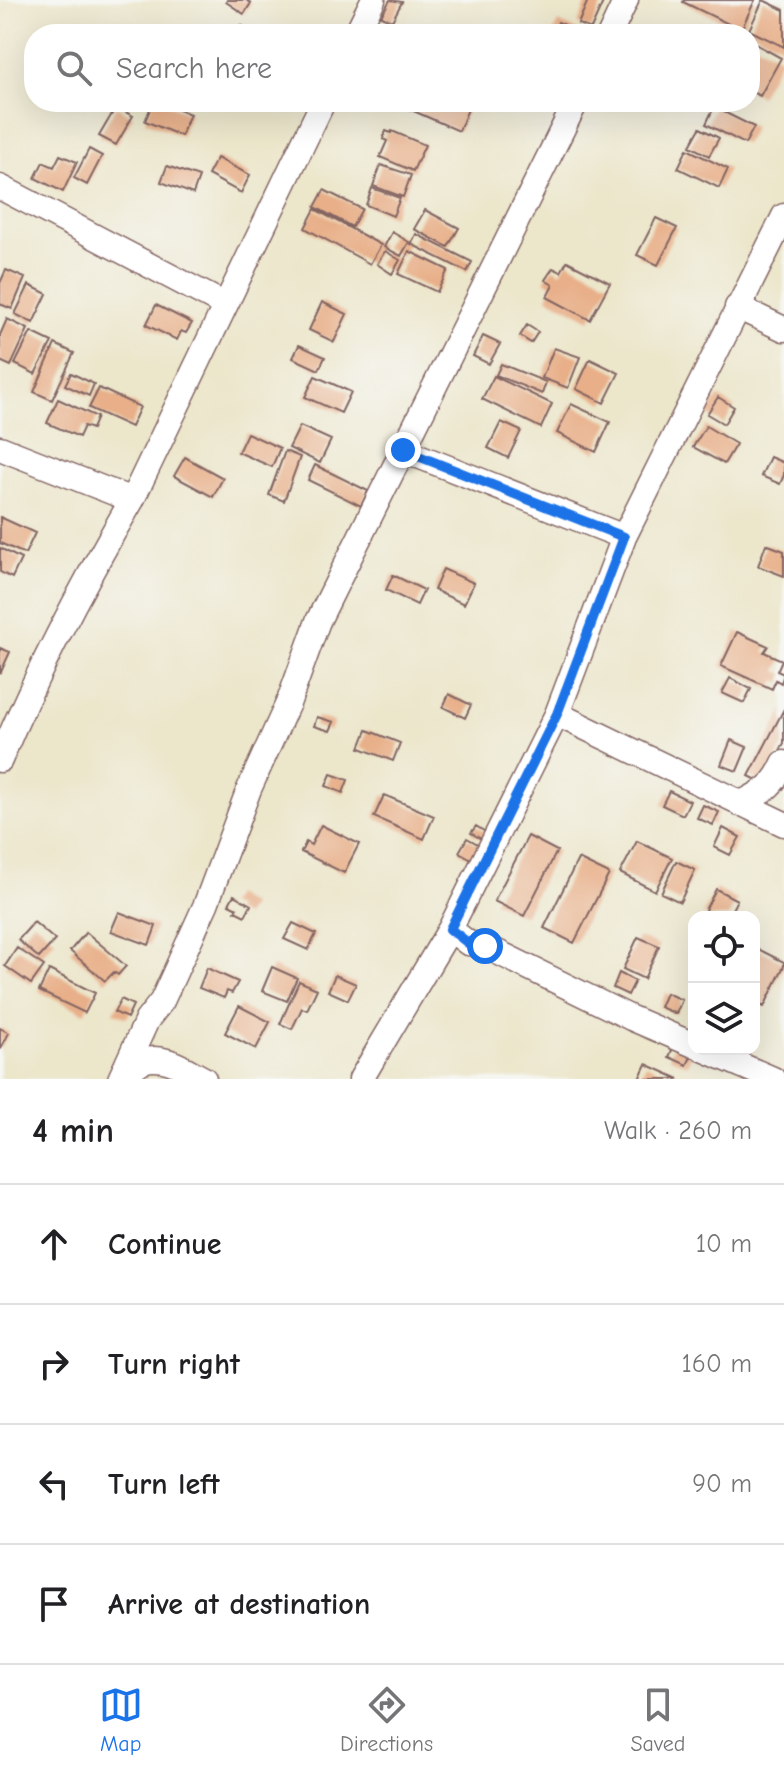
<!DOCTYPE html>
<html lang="en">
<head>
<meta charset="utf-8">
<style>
  :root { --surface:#fff; --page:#f6f6f6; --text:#202124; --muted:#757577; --line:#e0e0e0; --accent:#1a73e8 }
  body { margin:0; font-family:"Comic Neue",sans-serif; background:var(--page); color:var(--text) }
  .controls { position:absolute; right:24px; bottom:24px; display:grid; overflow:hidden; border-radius:16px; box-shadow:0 8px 32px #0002 }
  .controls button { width:72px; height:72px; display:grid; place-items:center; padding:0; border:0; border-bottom:2px solid var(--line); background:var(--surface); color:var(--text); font:40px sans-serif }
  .stop { position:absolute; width:24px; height:24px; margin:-18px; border:6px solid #1a73e8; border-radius:50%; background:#fff }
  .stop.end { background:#1a73e8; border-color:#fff; box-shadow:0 2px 8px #0008 }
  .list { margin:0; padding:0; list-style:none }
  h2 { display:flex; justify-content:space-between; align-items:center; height:104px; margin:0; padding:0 32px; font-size:34px }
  h2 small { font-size:26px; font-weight:400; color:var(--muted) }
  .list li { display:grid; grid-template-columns:52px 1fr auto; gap:24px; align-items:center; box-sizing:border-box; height:120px; padding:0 32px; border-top:2px solid var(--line) }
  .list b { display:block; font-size:30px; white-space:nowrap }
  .list em { font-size:26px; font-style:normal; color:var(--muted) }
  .icon { flex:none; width:44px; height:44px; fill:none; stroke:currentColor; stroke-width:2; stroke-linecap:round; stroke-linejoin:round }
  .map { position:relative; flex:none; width:784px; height:1079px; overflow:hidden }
  .search { position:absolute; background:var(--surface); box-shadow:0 8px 32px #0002; left:24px; right:24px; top:24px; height:88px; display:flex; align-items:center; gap:20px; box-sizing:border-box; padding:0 28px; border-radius:32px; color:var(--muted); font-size:30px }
  .sheet { height:584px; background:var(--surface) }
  nav { display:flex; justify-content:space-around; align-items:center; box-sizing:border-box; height:112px; border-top:2px solid var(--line); background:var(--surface); font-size:22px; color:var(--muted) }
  nav a { display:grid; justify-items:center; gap:4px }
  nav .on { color:var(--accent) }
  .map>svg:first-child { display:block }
  .building { fill:#e8af88 }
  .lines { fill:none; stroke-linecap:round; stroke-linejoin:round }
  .minor-casing { stroke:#836563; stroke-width:27 }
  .minor { stroke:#fff; stroke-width:24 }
  .route { stroke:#1a73e8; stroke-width:10 }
</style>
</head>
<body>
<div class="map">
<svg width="784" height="1079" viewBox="0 0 784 1079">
  <rect width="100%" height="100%" fill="#f6f6f2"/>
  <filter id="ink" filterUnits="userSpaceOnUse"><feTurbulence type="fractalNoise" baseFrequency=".0125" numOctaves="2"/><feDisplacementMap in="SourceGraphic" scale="16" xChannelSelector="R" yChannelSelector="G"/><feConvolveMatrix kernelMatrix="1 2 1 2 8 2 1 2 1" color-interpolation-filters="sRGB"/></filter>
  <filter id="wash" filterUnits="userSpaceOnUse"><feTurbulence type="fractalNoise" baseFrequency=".006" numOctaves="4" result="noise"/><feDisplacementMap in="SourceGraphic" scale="32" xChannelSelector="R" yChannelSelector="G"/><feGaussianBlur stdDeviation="1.8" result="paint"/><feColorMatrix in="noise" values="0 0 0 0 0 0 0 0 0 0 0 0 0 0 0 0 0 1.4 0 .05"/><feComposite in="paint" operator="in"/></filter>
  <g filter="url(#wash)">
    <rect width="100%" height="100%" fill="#ece6cb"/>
    <g id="blocks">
      <path class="building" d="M227 0H246L251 3 244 14 226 2Z
        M390 0 402 2 392 21 381 16Z
        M588 0H604L591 29 578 24Z
        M684 0H755L741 30 683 2Z
        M763 0 784 10V47L749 30Z
        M558 22 579 31 578 34H552Z
        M241 25 257 34H237Z
        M750 41 781 58 760 96 750 91Z
        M153 102H162L190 114 181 136 145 121Z
        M393 102H471L459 131Z
        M116 107 133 116 116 145 99 136Z
        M714 107 754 127 745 144 706 124Z
        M700 128 719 138 709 156 690 146Z
        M386 131 391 133 392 131 425 145 413 171 380 157 387 141 383 139Z
        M89 149 102 156 87 185 74 178Z
        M687 149 728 169 719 188 678 168Z
        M60 155 77 162 63 192 35 178 43 162 54 167Z
        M217 158 250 175 241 193 208 175Z
        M381 165 411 175 403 197 373 186Z
        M167 166 199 177 193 194 161 182Z
        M372 188 400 198 393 216 366 205Z
        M324 190 362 209 352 227 315 207Z
        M315 209 381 245 370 264 305 228Z
        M425 210 459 228 448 247 414 229Z
        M656 218 677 228 658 265 637 255Z
        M392 232 409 242 401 256 384 247Z
        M416 234 472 262 467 272 411 244Z
        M385 251 400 260 392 274 377 264Z
        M409 251 448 270 437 292 398 274Z
        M567 261 610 283 590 320 547 297 553 285 545 280 553 268 561 272Z
        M6 270 25 278 12 309 0 304V283Z
        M29 285 47 294 33 323 15 314Z
        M322 302 347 314 334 342 309 330Z
        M156 305 192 323 186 333 181 331 177 340 146 325Z
        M7 319 28 329 11 366 0 361V335Z
        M527 325 538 332 531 343 520 336Z
        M31 332 52 342 35 374 15 364Z
        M483 336 500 344 489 364 473 356Z
        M55 344 74 353 52 400 34 392Z
        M299 345 325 357 319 370 293 358Z
        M554 348 580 357 568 388 542 378Z
        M590 359 619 373 604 403 576 389Z
        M501 364 546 382 542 394 496 375Z
        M71 373 94 384 89 396 65 385Z
        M315 376 351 392 341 413 305 397Z
        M494 376 552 404 541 428 482 399Z
        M99 388 140 407 131 427 89 408Z
        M718 397 734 407 724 424 707 414Z
        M58 399 97 417 92 429 84 426 79 437 47 423Z
        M571 404 610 422 596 452 557 433Z
        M501 422 521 431 508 458 488 448Z
        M300 426 331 440 320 463 289 448Z
        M706 426 736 444 724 464 693 447Z
        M247 433 280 448 272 467 238 452Z
        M285 451 300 457 284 501 269 495Z
        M185 457 223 478 213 497 174 476Z
        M770 457 784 463V475L780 484 761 476Z
        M315 465 368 491 361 506 308 480Z
        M0 517 35 533 25 554 0 543Z
        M766 544 784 551V576L758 566Z
        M0 548 21 559 12 578 0 572Z
        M443 569 474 583 464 604 434 590Z
        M393 575 424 590 417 605 386 590Z
        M737 632 768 646 764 652 782 660 777 671 784 674 781 683 776 680 772 689 721 666Z
        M0 648 10 652 0 674Z
        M730 678 751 689 744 703 722 693Z
        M449 694 471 705 465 718 443 707Z
        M784 709V743L763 783 749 776Z
        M317 717 334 722 330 731 314 726Z
        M367 730 400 743 393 761 360 748Z
        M731 740 747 747 737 771 721 765Z
        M331 774 348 780 343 793 326 786Z
        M669 791 690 801 683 815 662 805Z
        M384 795 434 816 424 839 374 817Z
        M703 805 719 812 713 825 697 818Z
        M321 825 359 844 344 873 301 852 306 842 311 845Z
        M476 826 487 833 483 840 471 833Z
        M723 828 740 837 730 855 714 847Z
        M528 836 557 851 524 916 494 901Z
        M467 838 485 848 477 862 459 852Z
        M637 841 672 858 655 891 620 873Z
        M578 859 609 874 574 943 544 928Z
        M676 861 695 870 680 902 661 893Z
        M716 889 737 900 728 917H708L703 914Z
        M234 895 251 905 245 916 235 911 237 908 229 904Z
        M119 912 156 926 149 945 111 931Z
        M34 922 55 940 39 958 18 940Z
        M293 923 316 934 308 950 284 939Z
        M86 932 126 966 118 975 114 972 105 981 70 951Z
        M638 937 659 946 644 979 623 969Z
        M17 948 44 966 31 984 5 966Z
        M756 948 784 962V966L764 1007 754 1002V953Z
        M272 967 297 978 287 1001 262 991Z
        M207 968 238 982 232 993 227 991 224 998 199 988Z
        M49 970 95 993 85 1013 39 991Z
        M619 973 635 981 628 995 613 988Z
        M335 975 356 984 348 1000 328 991Z
        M299 981 317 989 307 1010 302 1008 292 1029 280 1024Z
        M666 993 682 1000 676 1014 660 1007Z
        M121 999 133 1005 127 1018 114 1012Z
        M239 1006 270 1022 256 1049 225 1033Z
        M0 1028 9 1033 0 1050Z
        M674 1045 693 1053 687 1065 669 1057Z
        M646 1064 679 1079H639Z"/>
    </g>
  </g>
  <g filter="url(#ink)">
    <use href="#blocks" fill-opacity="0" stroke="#836563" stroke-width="2"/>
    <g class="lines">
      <defs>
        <path id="minor" d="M356 34 373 0
          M610 34 626 0
          M0 187 225 305
          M737 307 784 329
          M0 448 132 500
          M403 450 624 537
          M557 714 784 824
          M0 760C37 671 83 584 132 500L323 102
          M740 804C763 791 773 788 784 763
          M450 929 468 943 485 946 631 1018 694 1045
          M703 1049 773 1079
          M120 1079 147 1020 162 1001 206 904 249 789 289 701 318 621 576 102
          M124 1079C129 1073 135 1064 143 1061 164 1053 186 1070 204 1079
          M361 1079 450 929 557 714 624 537 784 216"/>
      </defs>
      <use href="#minor" class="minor-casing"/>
      <use href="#minor" class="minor"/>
    </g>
  </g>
  <g class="lines" filter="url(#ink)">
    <path class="route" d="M403 450 624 537 557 714 450 929 468 943 485 946"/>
  </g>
</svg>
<div class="controls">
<button><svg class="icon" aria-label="locate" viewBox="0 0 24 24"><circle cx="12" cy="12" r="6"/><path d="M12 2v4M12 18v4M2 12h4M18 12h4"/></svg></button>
<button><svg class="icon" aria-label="layers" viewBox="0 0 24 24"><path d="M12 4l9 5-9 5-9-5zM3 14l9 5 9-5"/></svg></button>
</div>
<div class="stop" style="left:485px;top:946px"></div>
<div class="stop end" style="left:403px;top:450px"></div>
<div class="search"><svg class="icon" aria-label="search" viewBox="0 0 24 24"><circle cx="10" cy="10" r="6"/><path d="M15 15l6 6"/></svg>Search here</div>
</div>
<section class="sheet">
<h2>4 min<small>Walk · 260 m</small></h2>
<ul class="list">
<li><svg class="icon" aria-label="ahead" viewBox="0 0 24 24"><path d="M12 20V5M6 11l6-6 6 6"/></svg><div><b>Continue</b></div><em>10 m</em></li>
<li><svg class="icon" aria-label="right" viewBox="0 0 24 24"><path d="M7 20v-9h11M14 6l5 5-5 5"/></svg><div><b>Turn right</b></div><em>160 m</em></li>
<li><svg class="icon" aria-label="left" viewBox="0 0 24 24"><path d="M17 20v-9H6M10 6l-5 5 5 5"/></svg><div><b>Turn left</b></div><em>90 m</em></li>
<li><svg class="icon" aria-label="arrive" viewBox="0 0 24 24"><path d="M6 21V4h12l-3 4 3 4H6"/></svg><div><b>Arrive at destination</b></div></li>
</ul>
</section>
<nav>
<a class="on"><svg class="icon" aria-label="map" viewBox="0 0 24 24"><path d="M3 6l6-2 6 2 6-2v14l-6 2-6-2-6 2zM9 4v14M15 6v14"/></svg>Map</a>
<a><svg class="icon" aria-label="directions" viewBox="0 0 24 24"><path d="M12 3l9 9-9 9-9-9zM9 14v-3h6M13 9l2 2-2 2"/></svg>Directions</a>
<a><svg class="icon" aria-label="saved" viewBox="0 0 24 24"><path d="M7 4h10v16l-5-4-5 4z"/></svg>Saved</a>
</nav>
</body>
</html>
